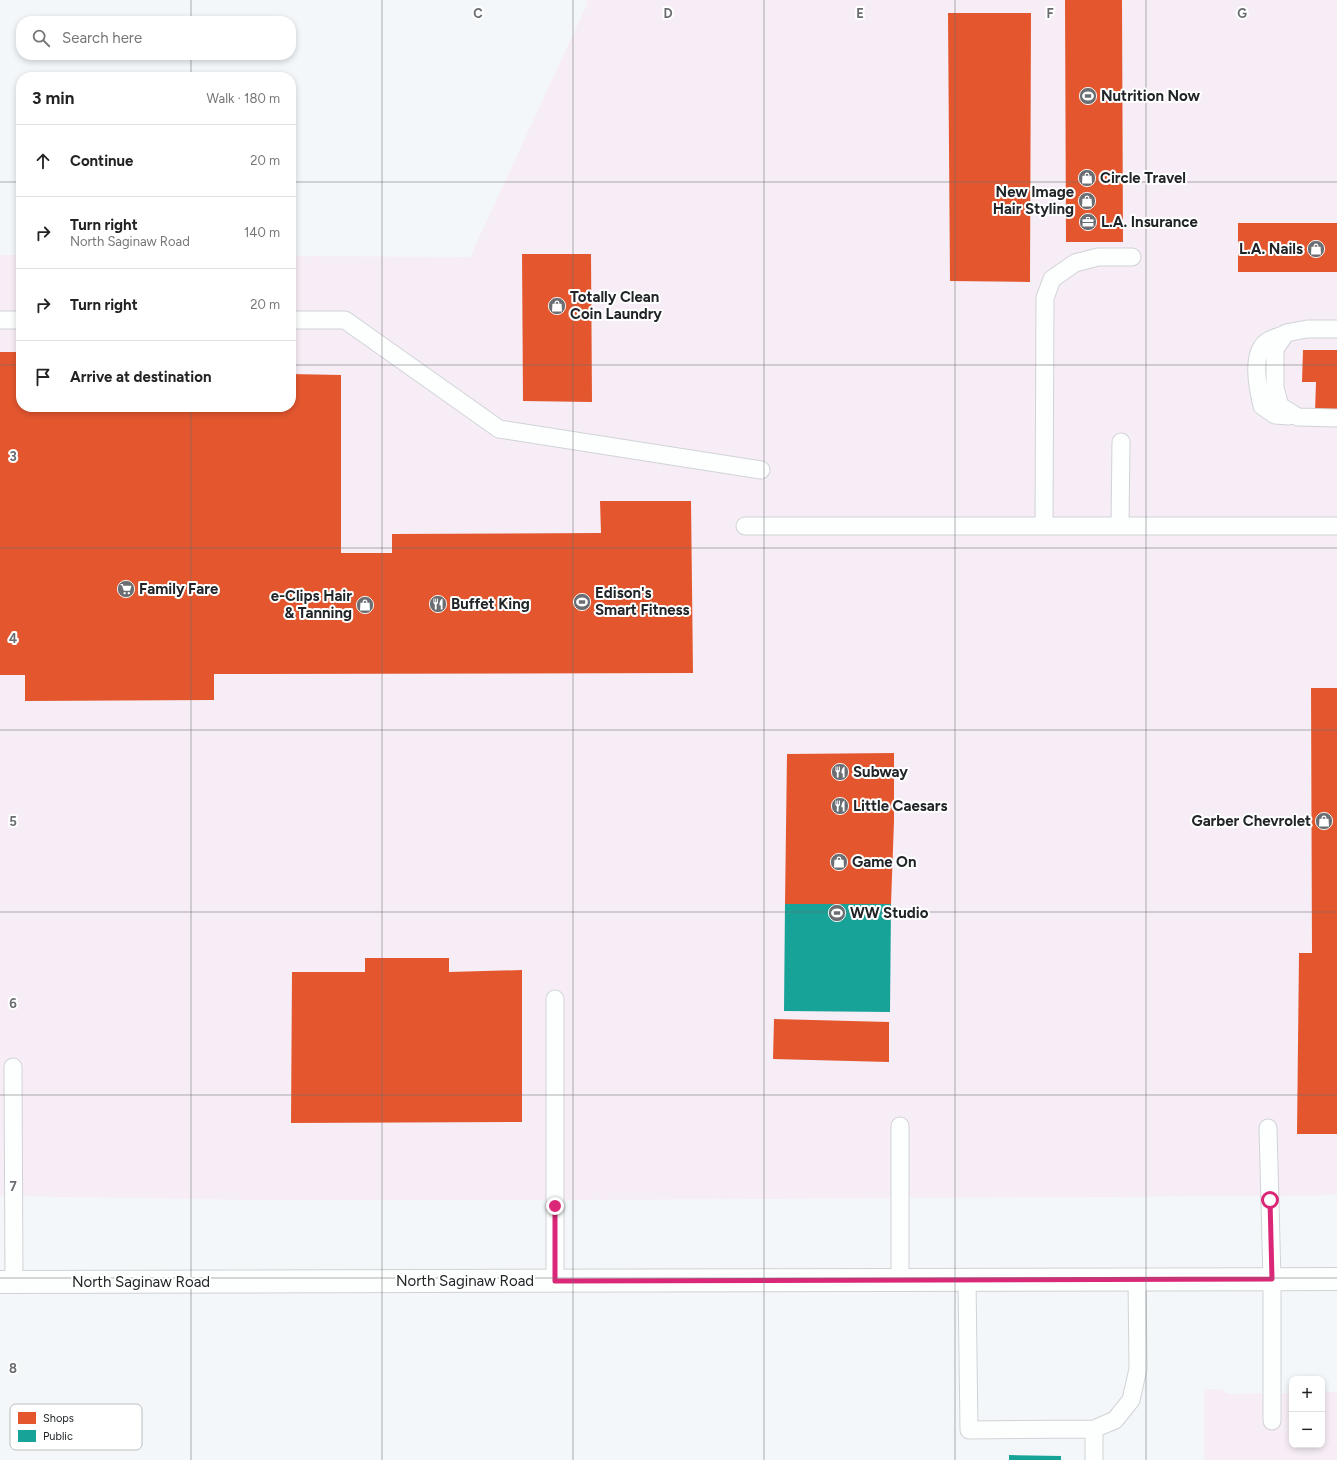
<!DOCTYPE html>
<html lang="en">
<head>
<meta charset="utf-8">
<style>
  :root { --surface:#fff; --page:#f2f2f2; --text:#222; --muted:#767676; --line:#e0e0e0 }
  body { margin:0; font-family:Figtree,sans-serif; background:var(--page); color:var(--text) }
  .controls { position:absolute; right:12px; bottom:12px; display:grid; overflow:hidden; border-radius:8px; box-shadow:0 2px 6px #0003 }
  .controls button { width:36px; height:36px; display:grid; place-items:center; padding:0; border:0; border-bottom:1px solid var(--line); background:var(--surface); color:var(--text); font:20px sans-serif }
  .stop { position:absolute; width:12px; height:12px; margin:-9px; border:3px solid #db2777; border-radius:50%; background:#fff }
  .stop.end { background:#db2777; border-color:#fff; box-shadow:0 1px 4px #0008 }
  .list { margin:0; padding:0; list-style:none }
  h2 { display:flex; justify-content:space-between; align-items:center; height:52px; margin:0; padding:0 16px; font-size:17px }
  h2 small { font-size:13px; font-weight:400; color:var(--muted) }
  .list li { display:grid; grid-template-columns:26px 1fr auto; gap:12px; align-items:center; box-sizing:border-box; height:72px; padding:0 16px; border-top:1px solid var(--line) }
  .list b { display:block; font-size:15px; white-space:nowrap }
  .list p { margin:0; font-size:13px; white-space:nowrap; color:var(--muted) }
  .list em { font-size:13px; font-style:normal; color:var(--muted) }
  .icon { flex:none; width:22px; height:22px; fill:none; stroke:currentColor; stroke-width:2; stroke-linecap:round; stroke-linejoin:round }
  .map { position:relative; flex:none; width:1337px; height:1460px; overflow:hidden }
  .search { position:absolute; background:var(--surface); box-shadow:0 2px 6px #0003; left:16px; top:16px; width:280px; height:44px; display:flex; align-items:center; gap:10px; box-sizing:border-box; padding:0 14px; border-radius:16px; color:var(--muted); font-size:15px }
  .panel { position:absolute; background:var(--surface); box-shadow:0 2px 6px #0003; left:16px; top:72px; width:280px; height:340px; border-radius:16px }
  .map>svg:first-child { display:block }
  .commercial { fill:#f7edf6 }
  .shops { fill:#e4572e }
  .public { fill:#17a398 }
  .lines { fill:none; stroke-linecap:round; stroke-linejoin:round }
  .service-casing { stroke:#d0d3d6; stroke-width:19 }
  .secondary-casing { stroke:#d0d3d6; stroke-width:24 }
  .service { stroke:#fdfefe; stroke-width:17 }
  .secondary { stroke:#fdfefe; stroke-width:22 }
  .route { stroke:#db2777; stroke-width:5 }
  .grid { fill:none; stroke:#6a6e72; stroke-width:1; stroke-opacity:0.55 }
  .labels { text-anchor:middle; dominant-baseline:central; stroke-width:4; stroke-linejoin:round; paint-order:stroke }
  .poi-label { font-size:15px; font-weight:bold; fill:#212528; stroke:#fff; text-anchor:start }
  .street-label { font-size:15px; fill:#212528; stroke:#fff }
  .key { fill:#fff; stroke:#bcbebe; stroke-width:1 }
  .key-label { font-size:11px; fill:#212528 }
  .grid-label { font-size:13px; text-anchor:middle; font-weight:bold; fill:#6a6e72; stroke:#fff; stroke-width:4; stroke-linejoin:round; paint-order:stroke }
</style>
</head>
<body>
<div class="map">
<svg width="1337" height="1460" viewBox="0 0 1337 1460">
  <rect width="100%" height="100%" fill="#f3f7fa"/>
  <path class="commercial" d="M587 0H1337V1195L1293 1196 579 1200H251L0 1196V255H21V407H291V256L470 257 587 4Z
    M1204 1389H1221L1228 1394 1292 1393V1445H1322V1392H1337V1460H1204Z"/>
  <path class="shops" d="M1065 0H1122L1123 242H1066Z
    M948 13H1031L1030 282 950 281Z
    M1238 223H1337V272H1238Z
    M522 254H591L592 402 523 401Z
    M1303 350H1337V412H1315L1316 382H1302Z
    M0 352H21V407H291V374L341 375V553H392V534L601 533 600 501H691L693 673 214 674V700L25 701V675H0Z
    M1311 688H1337V1134H1297L1299 953H1312Z
    M894 753V821L891 904H785L787 754Z
    M365 958H449V972L522 970V1122L291 1123 292 972H365Z
    M774 1019 889 1022V1062L773 1059Z"/>
  <path class="public" d="M785 904H891L890 1012 784 1011Z
    M1009 1455 1061 1456V1460H1009Z"/>
  <g class="lines">
    <defs>
      <path id="service" d="M0 320H21
        M291 320H345L499 429 761 470
        M1337 329H1307L1286 333 1275 349V388L1280 406 1298 417 1337 418
        M1283 335C1278 337 1272 338 1268 341 1250 352 1258 389 1262 406L1275 415 1289 416
        M745 526H1337
        M1044 526 1045 298 1052 279 1075 263 1098 257H1132
        M1120 526 1121 442
        M555 999V1281
        M13 1067 14 1282
        M1268 1128 1272 1279V1421
        M900 1280V1126
        M967 1280 969 1430 1094 1429 1115 1420 1131 1400 1138 1369 1137 1280
        M1094 1429V1460"/>
      <path id="secondary" d="M0 1282 1337 1279"/>
    </defs>
    <use href="#service" class="service-casing"/>
    <use href="#secondary" class="secondary-casing"/>
    <use href="#service" class="service"/>
    <use href="#secondary" class="secondary"/>
  </g>
  <g class="lines">
    <path class="route" d="M555 1206V1281L1272 1279 1270 1200"/>
  </g>
  <path class="grid" d="M191 0V21M382 0V1460M573 0V1460M764 0V1460M955 0V1460M1146 0V1460M191 55V77M0 182H21M291 182H1337M0 365H21M291 365H1337M191 407V1460M0 548H1337M0 730H1337M0 912H1337M0 1095H1337M0 1278H1337"/>
  <defs>
    <symbol id="stadium-disc" viewBox="-11 -11 22 22"><circle r="9.5" fill="#6a6e72" stroke="#fff"/><path d="M0-5a6.5 5 0 1 0 0 10a6.5 5 0 1 0 0-10ZM-3.5-1.8h7v3.6h-7Z" fill="#fff"/></symbol>
    <symbol id="shop-disc" viewBox="-11 -11 22 22"><circle r="9.5" fill="#6a6e72" stroke="#fff"/><path d="M-5-2.5h2.3a2.7 3.5 0 0 1 5.4 0H5L5.5 6h-11ZM-1.5-2.5h3a1.5 2.3 0 0 0-3 0Z" fill="#fff"/></symbol>
    <symbol id="office-disc" viewBox="-11 -11 22 22"><circle r="9.5" fill="#6a6e72" stroke="#fff"/><path d="M-6-3h4V-5.5h4V-3h4V5H-6ZM-1-4.5V-3h2v-1.5ZM-6 0V1H6V0Z" fill="#fff"/></symbol>
    <symbol id="supermarket-disc" viewBox="-11 -11 22 22"><circle r="9.5" fill="#6a6e72" stroke="#fff"/><path d="M-6-5.5h2.5l.6 2H6L4.5 2H-2.5L-4.4-4H-6ZM-1.5 3.2a1.3 1.3 0 1 0 .1 0ZM3 3.2a1.3 1.3 0 1 0 .1 0Z" fill="#fff"/></symbol>
    <symbol id="restaurant-disc" viewBox="-11 -11 22 22"><circle r="9.5" fill="#6a6e72" stroke="#fff"/><path d="M-5-6h1v4h1v-4h1v4h1v-4h1v5L-1.5 .5V6h-2V.5L-5-1ZM5-6V6H3V1.5H1.5Q1.5-4 5-6Z" fill="#fff"/></symbol>
  </defs>
  <g fill-rule="evenodd">
    <use href="#stadium-disc" x="1078" y="86" width="20" height="20"/>
    <use href="#shop-disc" x="1077" y="168" width="20" height="20"/>
    <use href="#shop-disc" x="1077" y="191" width="20" height="20"/>
    <use href="#office-disc" x="1078" y="212" width="20" height="20"/>
    <use href="#shop-disc" x="1306" y="239" width="20" height="20"/>
    <use href="#shop-disc" x="547" y="296" width="20" height="20"/>
    <use href="#supermarket-disc" x="116" y="579" width="20" height="20"/>
    <use href="#stadium-disc" x="572" y="592" width="20" height="20"/>
    <use href="#restaurant-disc" x="428" y="594" width="20" height="20"/>
    <use href="#shop-disc" x="355" y="595" width="20" height="20"/>
    <use href="#restaurant-disc" x="830" y="762" width="20" height="20"/>
    <use href="#restaurant-disc" x="830" y="796" width="20" height="20"/>
    <use href="#shop-disc" x="1314" y="811" width="20" height="20"/>
    <use href="#shop-disc" x="829" y="852" width="20" height="20"/>
    <use href="#stadium-disc" x="827" y="903" width="20" height="20"/>
  </g>
  <g class="labels">
    <g class="poi-label">
      <text x="1101" y="96">Nutrition Now</text>
      <text x="1100" y="178">Circle Travel</text>
      <text x="1074" y="192" text-anchor="end">New Image<tspan x="1074" dy="17">Hair Styling</tspan></text>
      <text x="1101" y="222">L.A. Insurance</text>
      <text x="1303" y="249" text-anchor="end">L.A. Nails</text>
      <text x="570" y="297">Totally Clean<tspan x="570" dy="17">Coin Laundry</tspan></text>
      <text x="139" y="589">Family Fare</text>
      <text x="595" y="593">Edison's<tspan x="595" dy="17">Smart Fitness</tspan></text>
      <text x="352" y="596" text-anchor="end">e-Clips Hair<tspan x="352" dy="17">&amp; Tanning</tspan></text>
      <text x="451" y="604">Buffet King</text>
      <text x="853" y="772">Subway</text>
      <text x="853" y="806">Little Caesars</text>
      <text x="1311" y="821" text-anchor="end">Garber Chevrolet</text>
      <text x="852" y="862">Game On</text>
      <text x="850" y="913">WW Studio</text>
    </g>
    <g class="street-label">
      <text x="465" y="1281">North Saginaw Road</text>
      <text x="141" y="1282">North Saginaw Road</text>
    </g>
  </g>
  <rect x="10" y="1404" width="132" height="46" rx="6" class="key"/>
  <rect x="18" y="1412" width="18" height="12" fill="#e4572e"/>
  <rect x="18" y="1430" width="18" height="12" fill="#17a398"/>
  <g class="key-label">
    <text x="43" y="1422">Shops</text>
    <text x="43" y="1440">Public</text>
  </g>
  <g class="grid-label">
    <text x="478" y="18">C</text>
    <text x="668" y="18">D</text>
    <text x="860" y="18">E</text>
    <text x="1050" y="18">F</text>
    <text x="1242" y="18">G</text>
    <text x="13" y="461">3</text>
    <text x="13" y="643">4</text>
    <text x="13" y="826">5</text>
    <text x="13" y="1008">6</text>
    <text x="13" y="1191">7</text>
    <text x="13" y="1373">8</text>
  </g>
</svg>
<div class="controls">
<button>+</button>
<button>−</button>
</div>
<div class="stop" style="left:1270px;top:1200px"></div>
<div class="stop end" style="left:555px;top:1206px"></div>
<div class="search"><svg class="icon" aria-label="search" viewBox="0 0 24 24"><circle cx="10" cy="10" r="6"/><path d="M15 15l6 6"/></svg>Search here</div>
<section class="panel">
<h2>3 min<small>Walk · 180 m</small></h2>
<ul class="list">
<li><svg class="icon" aria-label="ahead" viewBox="0 0 24 24"><path d="M12 20V5M6 11l6-6 6 6"/></svg><div><b>Continue</b></div><em>20 m</em></li>
<li><svg class="icon" aria-label="right" viewBox="0 0 24 24"><path d="M7 20v-9h11M14 6l5 5-5 5"/></svg><div><b>Turn right</b><p>North Saginaw Road</p></div><em>140 m</em></li>
<li><svg class="icon" aria-label="right" viewBox="0 0 24 24"><path d="M7 20v-9h11M14 6l5 5-5 5"/></svg><div><b>Turn right</b></div><em>20 m</em></li>
<li><svg class="icon" aria-label="arrive" viewBox="0 0 24 24"><path d="M6 21V4h12l-3 4 3 4H6"/></svg><div><b>Arrive at destination</b></div></li>
</ul>
</section>
</div>
</body>
</html>
